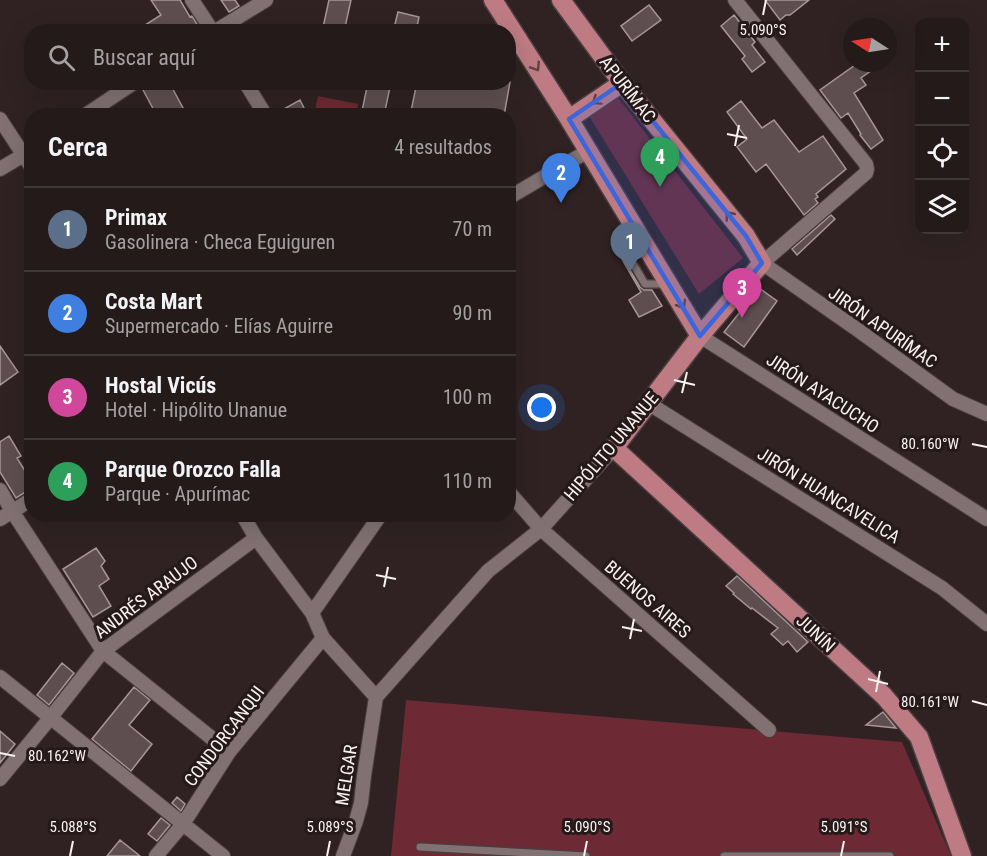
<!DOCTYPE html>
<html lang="es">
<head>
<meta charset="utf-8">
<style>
  :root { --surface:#241a1a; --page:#302727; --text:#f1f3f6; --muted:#a3a1a2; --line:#413839; --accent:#53cdca }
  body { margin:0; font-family:"Roboto Condensed",sans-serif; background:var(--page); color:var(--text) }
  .controls { position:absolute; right:18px; top:18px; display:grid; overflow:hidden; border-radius:12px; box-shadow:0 6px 24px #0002 }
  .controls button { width:54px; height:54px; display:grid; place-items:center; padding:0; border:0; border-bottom:2px solid var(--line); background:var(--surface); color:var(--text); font:30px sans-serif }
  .compass { position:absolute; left:843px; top:18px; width:54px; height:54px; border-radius:50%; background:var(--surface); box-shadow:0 6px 24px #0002; rotate:282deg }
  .you { position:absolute; left:542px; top:408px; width:21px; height:21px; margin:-15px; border:4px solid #fff; border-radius:50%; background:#1a73e8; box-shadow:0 0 0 9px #1a73e833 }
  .badge { display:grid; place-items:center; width:39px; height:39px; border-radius:50%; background:var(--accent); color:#fff; font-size:20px; font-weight:700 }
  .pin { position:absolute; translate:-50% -50px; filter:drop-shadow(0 2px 3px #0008) }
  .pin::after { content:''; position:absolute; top:32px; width:21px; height:18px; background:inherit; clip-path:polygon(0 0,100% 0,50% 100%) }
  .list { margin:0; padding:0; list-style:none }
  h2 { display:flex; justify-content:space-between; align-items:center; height:78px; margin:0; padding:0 24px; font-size:26px }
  h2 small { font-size:20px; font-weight:400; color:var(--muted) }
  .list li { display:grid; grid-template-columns:39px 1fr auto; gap:18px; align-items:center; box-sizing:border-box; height:84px; padding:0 24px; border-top:2px solid var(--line) }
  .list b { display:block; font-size:22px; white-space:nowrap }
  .list p { margin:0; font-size:20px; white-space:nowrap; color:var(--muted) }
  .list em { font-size:20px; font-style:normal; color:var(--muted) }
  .icon { flex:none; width:33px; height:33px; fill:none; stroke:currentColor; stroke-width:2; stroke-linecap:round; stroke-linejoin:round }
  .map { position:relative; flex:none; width:987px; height:856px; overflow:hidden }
  .search { position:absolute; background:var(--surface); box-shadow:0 6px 24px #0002; left:24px; top:24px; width:492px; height:66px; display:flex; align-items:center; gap:15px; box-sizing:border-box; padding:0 21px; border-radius:24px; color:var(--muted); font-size:22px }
  .panel { position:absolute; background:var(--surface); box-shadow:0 6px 24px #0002; left:24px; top:108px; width:492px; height:414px; border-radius:24px }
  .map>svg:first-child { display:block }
  .green { fill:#6d2a34 }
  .building { fill:#5e4e4f; stroke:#a79697; stroke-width:1.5 }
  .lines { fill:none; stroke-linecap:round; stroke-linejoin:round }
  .service-casing { stroke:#4a3e3f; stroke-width:10 }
  .minor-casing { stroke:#4a3e3f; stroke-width:16 }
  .primary-casing { stroke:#4a3e3f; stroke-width:21 }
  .service { stroke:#817172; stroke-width:7 }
  .minor { stroke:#817172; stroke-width:14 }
  .primary { stroke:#be7b83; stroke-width:18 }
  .oneway { stroke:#634044 }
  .marked { fill:#3e66dc; fill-opacity:0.2; stroke:#3e66dc; stroke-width:4.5; stroke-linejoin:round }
  .ticks { fill:none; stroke:#faf1f1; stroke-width:2 }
  .labels { text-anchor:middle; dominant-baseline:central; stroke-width:6; stroke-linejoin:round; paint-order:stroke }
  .street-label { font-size:18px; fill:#faf1f1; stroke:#26191a }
  .ticks-label { font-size:15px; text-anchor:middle; fill:#faf1f1; stroke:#26191a; stroke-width:6; stroke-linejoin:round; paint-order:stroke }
</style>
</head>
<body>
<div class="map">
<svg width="987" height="856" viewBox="0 0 987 856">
  <rect width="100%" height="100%" fill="#302223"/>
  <path class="green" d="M615 94 743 258 699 294 589 116Z
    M318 96 358 104 356 115H314Z
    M406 700 902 742 951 856H391Z"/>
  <path class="building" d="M151 0H180L190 17 192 16 198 26 197 32H134L161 15Z
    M221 0H235L239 6 229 12Z
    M329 0H351L344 32H322Z
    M765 0H809L790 15H786L780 20Z
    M649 5 661 20 632 41 621 26Z
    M398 12 419 17 416 32H393Z
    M734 15 755 42 752 45 765 62 752 72 742 59 745 56 721 26Z
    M858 63H882L861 78 866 85 854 93 883 140 871 149 860 135 861 134 848 113 841 118 820 90Z
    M151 82H169L183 108 169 116H157L142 88Z
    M368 82H391L384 116H361Z
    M417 82H510L504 116H457L443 113V116H410Z
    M300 100 308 116H275V114Z
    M741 101 762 128 774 120 799 152 823 136 846 169 816 194 818 197 815 199 818 203 804 215 766 164 756 172 737 147 747 139 727 112Z
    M831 215 835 219 797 255 792 249Z
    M616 246 640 287 644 290H652L662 306 639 317 629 300 641 292 615 247Z
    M759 288 777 301 744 347 724 332Z
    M0 346 18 372 0 385Z
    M9 436 21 456 17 458 32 482V488L16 498 0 472V442Z
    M96 548 105 561 101 566 109 579 99 586 111 606 93 617 63 569Z
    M737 576 808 642 797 652 788 641 783 645 771 634 778 628 752 608 751 609 733 594 734 593 726 586Z
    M62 663 74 673 49 705 37 695Z
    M134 687 150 700 129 725 152 744 131 771 92 739Z
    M883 712 896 728 866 725Z
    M0 731 15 744 0 763Z
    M177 797 185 804 181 811 172 803Z
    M161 818 170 825 157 841 148 834Z
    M120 840 140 856H107Z"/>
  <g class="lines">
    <defs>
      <path id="service" d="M627 218 619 240 645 284H667
        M420 847 586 856
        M724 856H890"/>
      <path id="minor" d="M192 0 213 32
        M735 0 866 164 867 169 866 173 762 263 858 330 953 399 987 414
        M214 32 266 0
        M245 82 266 116
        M84 116 135 82
        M0 119 32 168
        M0 169 32 150
        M508 198 588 151
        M700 336 987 519
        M648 403 942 588 987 624
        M0 490 12 511 103 651 229 752
        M508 491 541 529 769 730
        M242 514 256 538 312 613 323 638 376 697
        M0 519 32 499
        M312 613 381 514
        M0 677 223 856
        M376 697 488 571 541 529 614 448
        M0 779 51 717 103 651 256 538
        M156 856 183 824 229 752 323 638
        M343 856 356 821 361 803 364 776 376 697"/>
      <path id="primary" d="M493 0 569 119 700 336
        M561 0 622 83 746 236 762 263 700 336 614 448 884 696 919 737 962 856
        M569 119 622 83"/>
    </defs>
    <use href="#service" class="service-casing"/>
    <use href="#minor" class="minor-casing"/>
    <use href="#primary" class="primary-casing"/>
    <use href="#service" class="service"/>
    <use href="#minor" class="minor"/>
    <use href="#primary" class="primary"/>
  </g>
  <defs><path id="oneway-chevron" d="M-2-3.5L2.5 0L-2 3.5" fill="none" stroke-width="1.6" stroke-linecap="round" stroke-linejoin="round" transform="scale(1.5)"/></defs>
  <g class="oneway">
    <use href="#oneway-chevron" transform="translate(536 67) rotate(57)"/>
    <use href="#oneway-chevron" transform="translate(596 101) rotate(146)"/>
    <use href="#oneway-chevron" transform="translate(729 215) rotate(-129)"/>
    <use href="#oneway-chevron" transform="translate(682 305) rotate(59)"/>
  </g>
  <path class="marked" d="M622 83 746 236 762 263 700 336 569 119Z"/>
  <path class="ticks" d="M763 15 766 0M727 134 747 138M735 146 739 125M674 380 695 385M682 393 687 372M972 444 987 447M376 575 396 579M384 587 388 567M622 627 642 631M630 639 634 619M868 679 888 684M876 692 880 671M972 701 987 705M0 753 15 756M70 856 73 841M327 856 330 841M584 856 587 841M841 856 844 841"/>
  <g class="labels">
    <g class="street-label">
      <text transform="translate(628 89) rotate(52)">APURÍMAC</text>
      <text transform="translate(883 327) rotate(35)">JIRÓN APURÍMAC</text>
      <text transform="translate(823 393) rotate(33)">JIRÓN AYACUCHO</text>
      <text transform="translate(611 446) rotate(-50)">HIPÓLITO UNANUE</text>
      <text transform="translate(829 495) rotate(32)">JIRÓN HUANCAVELICA</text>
      <text transform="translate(146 597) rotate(-37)">ANDRÉS ARAUJO</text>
      <text transform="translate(648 599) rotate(41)">BUENOS AIRES</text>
      <text transform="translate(816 633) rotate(43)">JUNÍN</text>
      <text transform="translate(224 736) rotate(-53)">CONDORCANQUI</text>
      <text transform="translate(346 775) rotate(-81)">MELGAR</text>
    </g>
  </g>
  <g class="ticks-label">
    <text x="763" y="35">5.090°S</text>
    <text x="930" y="449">80.160°W</text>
    <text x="930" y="707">80.161°W</text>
    <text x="57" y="761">80.162°W</text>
    <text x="73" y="832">5.088°S</text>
    <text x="330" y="832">5.089°S</text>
    <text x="587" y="832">5.090°S</text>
    <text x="844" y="832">5.091°S</text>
  </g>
</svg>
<div class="controls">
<button>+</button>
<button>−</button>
<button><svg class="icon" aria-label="locate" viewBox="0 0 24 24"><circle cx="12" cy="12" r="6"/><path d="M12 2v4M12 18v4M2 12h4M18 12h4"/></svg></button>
<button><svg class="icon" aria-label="layers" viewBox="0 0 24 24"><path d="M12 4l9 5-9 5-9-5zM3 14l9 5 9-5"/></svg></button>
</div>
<svg class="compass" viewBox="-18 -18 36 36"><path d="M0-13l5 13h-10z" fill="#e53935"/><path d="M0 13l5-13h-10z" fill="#a3a1a2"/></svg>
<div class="you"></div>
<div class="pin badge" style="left:630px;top:272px;background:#5c6f8a">1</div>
<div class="pin badge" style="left:561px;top:203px;background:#3f7fe0">2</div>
<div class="pin badge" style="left:742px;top:318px;background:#d1479c">3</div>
<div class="pin badge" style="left:660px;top:187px;background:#2e9e5b">4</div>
<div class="search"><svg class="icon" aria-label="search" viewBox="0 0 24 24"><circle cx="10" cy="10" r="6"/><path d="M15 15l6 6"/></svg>Buscar aquí</div>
<section class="panel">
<h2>Cerca<small>4 resultados</small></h2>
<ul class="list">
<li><span class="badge" style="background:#5c6f8a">1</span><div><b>Primax</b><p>Gasolinera · Checa Eguiguren</p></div><em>70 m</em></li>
<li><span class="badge" style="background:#3f7fe0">2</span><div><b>Costa Mart</b><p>Supermercado · Elías Aguirre</p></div><em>90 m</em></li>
<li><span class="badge" style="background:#d1479c">3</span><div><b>Hostal Vicús</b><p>Hotel · Hipólito Unanue</p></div><em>100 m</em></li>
<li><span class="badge" style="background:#2e9e5b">4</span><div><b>Parque Orozco Falla</b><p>Parque · Apurímac</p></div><em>110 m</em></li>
</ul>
</section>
</div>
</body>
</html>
